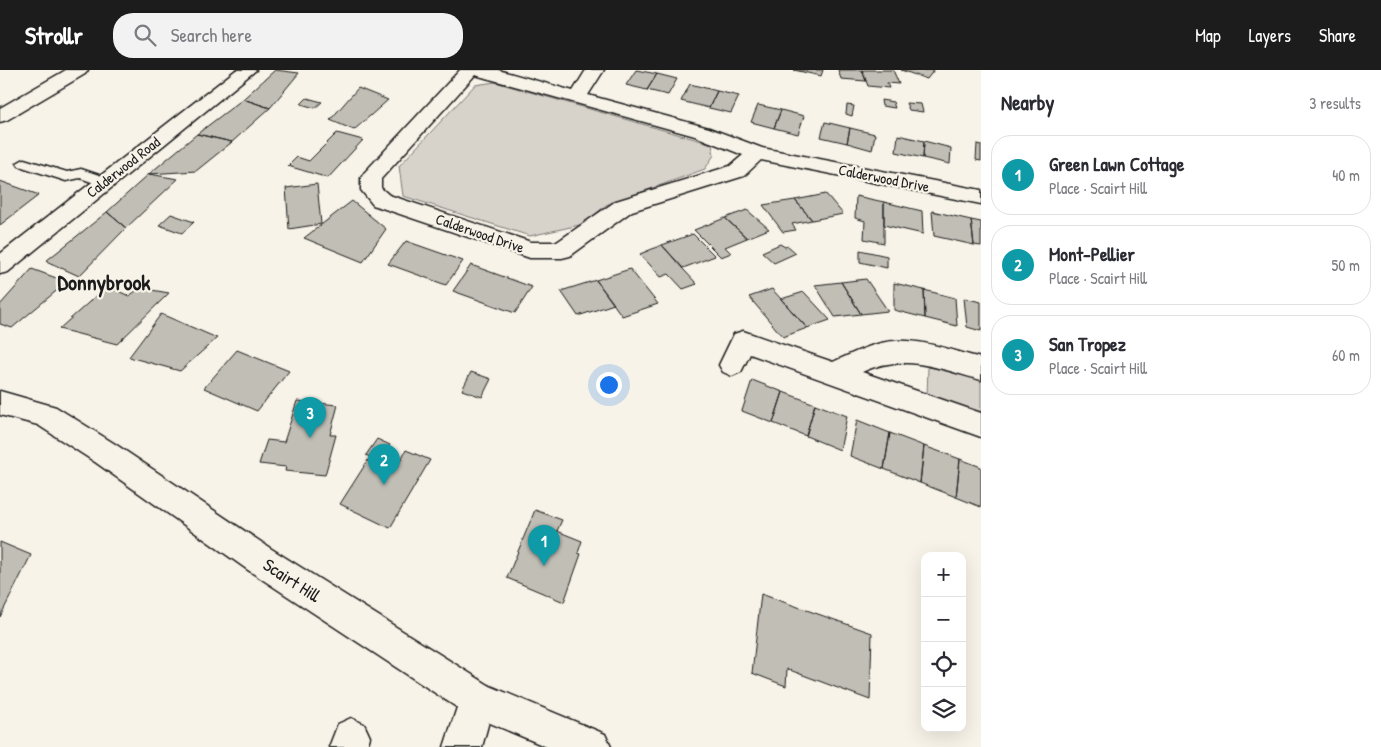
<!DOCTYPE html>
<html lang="en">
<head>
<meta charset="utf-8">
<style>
  :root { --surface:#fff; --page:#f2f2f3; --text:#2b2b33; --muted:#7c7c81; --line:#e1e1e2; --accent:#1c1c1c }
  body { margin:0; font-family:"Patrick Hand",sans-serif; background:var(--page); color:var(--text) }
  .controls { position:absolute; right:15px; bottom:15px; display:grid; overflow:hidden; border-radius:10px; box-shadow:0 5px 20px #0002 }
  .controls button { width:45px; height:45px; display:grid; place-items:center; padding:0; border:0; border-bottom:1px solid var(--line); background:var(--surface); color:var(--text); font:25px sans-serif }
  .you { position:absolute; left:608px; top:314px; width:18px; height:18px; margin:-12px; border:4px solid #fff; border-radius:50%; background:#1a73e8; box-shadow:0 0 0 8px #1a73e833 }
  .badge { display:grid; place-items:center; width:32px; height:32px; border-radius:50%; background:var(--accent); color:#fff; font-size:16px; font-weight:700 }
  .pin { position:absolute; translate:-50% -41px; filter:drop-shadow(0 1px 2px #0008) }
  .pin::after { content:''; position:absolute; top:26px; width:18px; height:15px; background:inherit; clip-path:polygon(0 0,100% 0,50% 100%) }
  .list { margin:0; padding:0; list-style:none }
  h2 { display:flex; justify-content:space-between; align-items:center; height:65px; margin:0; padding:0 20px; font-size:21px }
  h2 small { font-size:16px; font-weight:400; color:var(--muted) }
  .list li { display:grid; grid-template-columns:32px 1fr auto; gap:15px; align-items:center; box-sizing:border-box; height:80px; margin:0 10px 10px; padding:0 10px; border:1px solid var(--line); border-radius:20px }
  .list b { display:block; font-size:19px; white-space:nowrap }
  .list p { margin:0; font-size:16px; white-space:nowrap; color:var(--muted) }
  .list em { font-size:16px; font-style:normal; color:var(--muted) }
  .icon { flex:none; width:28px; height:28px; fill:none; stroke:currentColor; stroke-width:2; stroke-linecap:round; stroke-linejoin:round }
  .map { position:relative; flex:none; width:981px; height:677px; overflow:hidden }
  header { display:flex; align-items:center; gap:30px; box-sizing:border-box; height:70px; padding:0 25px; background:var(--accent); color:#fff }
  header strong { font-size:24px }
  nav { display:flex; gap:28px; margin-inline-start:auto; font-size:18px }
  .search { width:350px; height:45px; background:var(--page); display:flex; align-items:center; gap:12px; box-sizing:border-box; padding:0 18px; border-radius:20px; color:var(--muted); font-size:19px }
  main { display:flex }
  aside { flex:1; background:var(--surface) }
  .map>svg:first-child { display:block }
  .green { fill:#d7d3cb; stroke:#7a7874 }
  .building { fill:#c0beb5; stroke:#1c1c1c }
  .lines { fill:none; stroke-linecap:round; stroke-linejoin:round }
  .lane-casing { stroke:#1c1c1c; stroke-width:3 }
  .street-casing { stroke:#1c1c1c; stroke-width:3 }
  .secondary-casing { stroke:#1c1c1c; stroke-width:3 }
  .lane { fill:#f7f3e8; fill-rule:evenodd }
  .street { fill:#f7f3e8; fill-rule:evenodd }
  .secondary { fill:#f7f3e8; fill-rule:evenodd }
  .labels { text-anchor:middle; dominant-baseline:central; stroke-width:4.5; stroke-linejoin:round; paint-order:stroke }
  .far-street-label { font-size:15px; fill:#1c1c1c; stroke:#f7f3e8 }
  .street-label { font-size:18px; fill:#1c1c1c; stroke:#f7f3e8 }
  .district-label { font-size:22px; font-weight:bold; fill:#1c1c1c; stroke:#f7f3e8 }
</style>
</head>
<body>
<header>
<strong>Strollr</strong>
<div class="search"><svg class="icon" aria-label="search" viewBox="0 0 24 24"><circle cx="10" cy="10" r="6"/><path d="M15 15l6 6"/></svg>Search here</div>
<nav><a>Map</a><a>Layers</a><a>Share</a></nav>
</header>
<main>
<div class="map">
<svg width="981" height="677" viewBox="0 0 981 677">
  <rect width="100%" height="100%" fill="#f7f3e8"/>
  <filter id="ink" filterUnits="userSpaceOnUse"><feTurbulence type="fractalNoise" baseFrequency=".02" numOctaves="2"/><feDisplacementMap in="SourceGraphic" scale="10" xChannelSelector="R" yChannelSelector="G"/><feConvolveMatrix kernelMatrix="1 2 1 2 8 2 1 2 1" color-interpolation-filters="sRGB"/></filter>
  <g filter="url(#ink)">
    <path class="green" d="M495 12 712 74 714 85 705 99 606 135 584 154 530 166 403 126 399 96 475 15Z
      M928 296 981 309V345L927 327Z"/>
    <path class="building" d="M275 0 299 3 270 38 243 29Z
      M636 0 657 4 647 20 626 15Z
      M794 0H823L821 6Z
      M838 0H862L866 11 841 9Z
      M862 0H893L899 14 887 13 889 18 868 16Z
      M901 0H934L927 9Z
      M657 4 677 9 668 25 647 20Z
      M690 14 717 21 709 38 681 31Z
      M358 18 388 30 354 60 330 50Z
      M717 21 739 26 731 43 709 38Z
      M307 28 322 32 315 38 301 34Z
      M243 29 270 38 232 72 197 64Z
      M881 30 893 32 895 38 882 36Z
      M906 33 921 34 923 42 909 40Z
      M758 35 781 40 774 58 751 52Z
      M847 35 854 36 852 46 846 44Z
      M781 40 804 46 798 64 774 58Z
      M825 52 850 58 847 73 821 67Z
      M850 58 875 64 872 80 847 73Z
      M337 63 363 70 328 108 288 96 297 87 309 91Z
      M197 64 232 72 196 101 149 104Z
      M898 65 924 71 923 88 896 82Z
      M924 71 951 78 950 94 923 88Z
      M977 74 981 75V91L976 90Z
      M149 104 178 109 126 158 107 142Z
      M0 111 39 125 0 155Z
      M317 114 321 154 289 159 286 118Z
      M826 124 843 144 812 150 795 130Z
      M856 126 884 132V173L864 169 865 151 855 148Z
      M795 130 812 150 792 154 796 160 783 162 763 135Z
      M352 131 386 159 363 192 304 168Z
      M884 132 922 141 923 164 884 155Z
      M747 140 769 159 747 168 725 148Z
      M932 141 971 150 974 175 934 166Z
      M107 142 126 158 79 206 46 191Z
      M171 144 194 152 182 163 159 155Z
      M725 148 747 168 725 177 731 183 721 187 694 160Z
      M971 150 981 152V176L974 175Z
      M693 164 715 186 683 198 662 175Z
      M406 171 463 191 446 215 388 194Z
      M780 174 785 177 788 176 796 183 774 193 762 182Z
      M662 175 683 199 697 214 683 219 669 204 661 207 640 184Z
      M860 180 887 186V198L860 192Z
      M471 195 532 217 515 243 453 221Z
      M32 199 67 212 12 258 0 254V235Z
      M630 199 658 234 622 246 596 210Z
      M866 209 888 241 861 244 841 212Z
      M596 210 614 234 578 246 561 221Z
      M841 212 861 244 835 247 815 215Z
      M894 213 924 220 925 248 894 240Z
      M107 216 129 226 140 218 169 223 117 274 59 259Z
      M772 219 781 229 807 258 783 267 749 227Z
      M924 220 955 228 957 256 925 248Z
      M804 222 830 250 807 258 781 229Z
      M964 228 981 232V261L967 257Z
      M161 244 217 268 180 301 129 287Z
      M237 280 289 301 257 341 204 318Z
      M471 302 491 309 482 327 462 320Z
      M752 310 783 322 773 353 742 341Z
      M783 322 815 334 806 366 773 353Z
      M297 331 338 335 330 365H336L325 405 285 401 286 397 259 394 267 370 284 372Z
      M815 334 847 346 840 380 806 366Z
      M857 350 890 363 884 399 850 386Z
      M890 363 924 376 920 413 884 399Z
      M377 369 390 375 380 389 397 397 406 380 430 390 390 458 340 434 370 387 366 385Z
      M924 376 960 389 956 427 920 413Z
      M960 389 981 397V437L956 427Z
      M535 440 562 450 557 461 582 471 578 483 581 484 564 532 507 508Z
      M0 472 31 485 0 547Z
      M761 524 872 563 870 630 787 599 786 616 752 603Z"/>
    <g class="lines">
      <defs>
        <path id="lane" d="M24 89 67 102 81 99 111 109 113 112 111 115 106 117 80 108 66 111 19 96 17 93Z"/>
        <path id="street" d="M66 0H88L85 4 7 50 0 52V38Z
          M236 0H256L8 202 0 204V184Z
          M460 0H498L573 21 586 0H604L588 25 709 58 762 78 981 120V134L761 90 744 106 632 141 570 186 562 188H530L373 135 361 120V108L364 103ZM475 5 695 66 743 85 730 96 616 131 557 172H531L389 125 381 118V109Z
          M743 261 833 292C849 285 864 277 881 273 914 265 949 280 981 288V310C940 299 904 282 862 302L981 343V367L750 284 741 302 732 306 723 302 719 295 734 264Z
          M477 611 490 616 495 629 482 677H444L464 616Z
          M351 648 364 654 370 667 367 677H329L338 654Z"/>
        <path id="secondary" d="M0 321 56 337 115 374 270 478 490 616 605 664 611 677H547L464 642 248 500 95 392 38 355 0 345Z"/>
      </defs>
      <use href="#lane" class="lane-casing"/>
      <use href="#street" class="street-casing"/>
      <use href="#secondary" class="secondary-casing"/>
      <use href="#lane" class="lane"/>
      <use href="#street" class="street"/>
      <use href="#secondary" class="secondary"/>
    </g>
  </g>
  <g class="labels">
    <g class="far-street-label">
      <text transform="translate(123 97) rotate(-38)">Calderwood Road</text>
      <text transform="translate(884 108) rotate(11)">Calderwood Drive</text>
      <text transform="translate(480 163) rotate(19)">Calderwood Drive</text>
    </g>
    <g class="street-label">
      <text transform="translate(292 510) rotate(33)">Scairt Hill</text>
    </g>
    <g class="district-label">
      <text x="104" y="212">Donnybrook</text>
    </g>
  </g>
</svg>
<div class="controls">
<button>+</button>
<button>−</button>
<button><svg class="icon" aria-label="locate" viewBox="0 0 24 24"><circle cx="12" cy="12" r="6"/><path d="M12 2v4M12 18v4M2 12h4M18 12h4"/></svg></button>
<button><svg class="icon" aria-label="layers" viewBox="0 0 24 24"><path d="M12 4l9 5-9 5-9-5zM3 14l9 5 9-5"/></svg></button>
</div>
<div class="you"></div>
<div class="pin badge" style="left:544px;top:496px;background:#0f9aa8">1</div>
<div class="pin badge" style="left:384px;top:415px;background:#0f9aa8">2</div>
<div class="pin badge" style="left:310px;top:368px;background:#0f9aa8">3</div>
</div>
<aside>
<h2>Nearby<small>3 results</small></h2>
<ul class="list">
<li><span class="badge" style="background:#0f9aa8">1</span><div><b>Green Lawn Cottage</b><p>Place · Scairt Hill</p></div><em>40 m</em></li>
<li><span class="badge" style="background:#0f9aa8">2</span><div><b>Mont-Pellier</b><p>Place · Scairt Hill</p></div><em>50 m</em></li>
<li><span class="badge" style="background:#0f9aa8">3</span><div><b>San Tropez</b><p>Place · Scairt Hill</p></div><em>60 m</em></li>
</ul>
</aside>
</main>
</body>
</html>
